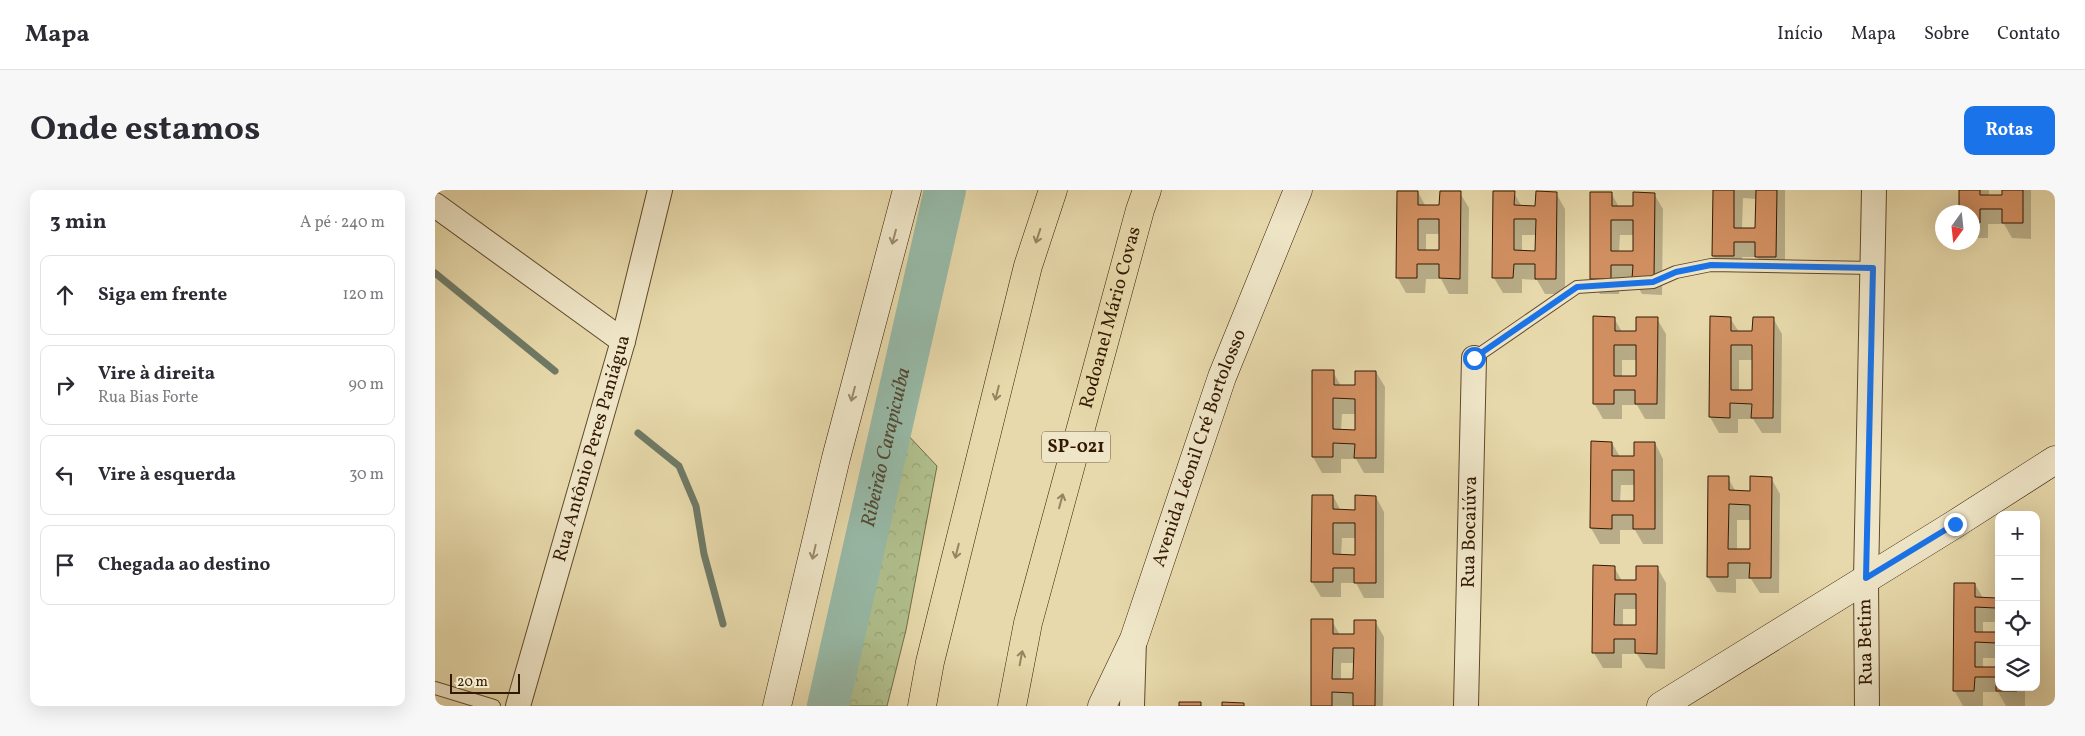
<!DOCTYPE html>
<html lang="pt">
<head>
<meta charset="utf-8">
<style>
  :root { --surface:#fff; --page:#f7f7f7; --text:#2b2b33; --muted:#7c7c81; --line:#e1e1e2; --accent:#1a73e8 }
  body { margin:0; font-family:Vollkorn,serif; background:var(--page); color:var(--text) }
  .controls { position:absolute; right:15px; bottom:15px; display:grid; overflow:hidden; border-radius:10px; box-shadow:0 5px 20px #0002 }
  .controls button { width:45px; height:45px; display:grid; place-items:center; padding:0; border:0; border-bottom:1px solid var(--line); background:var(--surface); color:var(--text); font:25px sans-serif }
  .compass { position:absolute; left:1500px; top:15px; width:45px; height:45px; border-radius:50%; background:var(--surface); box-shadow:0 5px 20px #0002; rotate:195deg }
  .scale { position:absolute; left:15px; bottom:12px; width:70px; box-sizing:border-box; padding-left:5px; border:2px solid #331902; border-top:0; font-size:14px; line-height:18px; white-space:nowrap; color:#331902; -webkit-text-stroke:4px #efe6c8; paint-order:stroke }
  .stop { position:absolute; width:15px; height:15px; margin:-11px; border:4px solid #1a73e8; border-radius:50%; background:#fff }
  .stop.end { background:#1a73e8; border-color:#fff; box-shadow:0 1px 5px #0008 }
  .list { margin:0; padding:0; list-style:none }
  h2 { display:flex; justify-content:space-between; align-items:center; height:65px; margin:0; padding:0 20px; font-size:21px }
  h2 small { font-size:16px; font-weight:400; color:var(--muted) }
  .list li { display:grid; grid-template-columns:32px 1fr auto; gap:15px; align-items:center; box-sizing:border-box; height:80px; margin:0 10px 10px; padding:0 10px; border:1px solid var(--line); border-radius:10px }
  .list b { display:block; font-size:19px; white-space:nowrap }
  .list p { margin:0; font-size:16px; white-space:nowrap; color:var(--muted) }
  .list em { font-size:16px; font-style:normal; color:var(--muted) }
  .icon { flex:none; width:28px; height:28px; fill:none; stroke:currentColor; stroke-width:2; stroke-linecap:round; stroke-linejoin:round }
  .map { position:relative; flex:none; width:1620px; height:516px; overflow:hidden; border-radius:10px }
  header { display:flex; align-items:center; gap:30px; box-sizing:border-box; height:70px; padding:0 25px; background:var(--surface); border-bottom:1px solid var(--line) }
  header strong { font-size:24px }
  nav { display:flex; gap:28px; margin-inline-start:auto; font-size:18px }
  .intro { display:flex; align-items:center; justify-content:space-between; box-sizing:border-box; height:120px; padding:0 30px }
  h1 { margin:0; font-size:35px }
  .button { padding:12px 22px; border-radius:10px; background:var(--accent); color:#fff; font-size:18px; font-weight:700 }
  main { display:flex; gap:30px; padding:0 30px }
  aside { flex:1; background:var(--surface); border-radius:10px; box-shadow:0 5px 20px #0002 }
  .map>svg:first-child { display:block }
  .forest { fill:url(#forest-crowns); stroke:#726c48 }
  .shadow { fill:#0003; fill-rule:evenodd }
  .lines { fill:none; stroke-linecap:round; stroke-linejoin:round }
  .stream { stroke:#6f7a66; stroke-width:7 }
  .river { stroke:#97baa8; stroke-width:42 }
  .building { fill:#d29062; stroke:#331902; fill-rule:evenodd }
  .lane-casing { stroke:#60492c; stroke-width:14 }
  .street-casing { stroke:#60492c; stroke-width:26 }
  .secondary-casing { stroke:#331902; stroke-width:29 }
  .highway-casing { stroke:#331902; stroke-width:29 }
  .lane { stroke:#efe6c8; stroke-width:12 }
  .street { stroke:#efe6c8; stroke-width:24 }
  .secondary { stroke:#efe6c8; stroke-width:28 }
  .highway { stroke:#e7d9ab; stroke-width:28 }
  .oneway { stroke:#96835f }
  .oneway2 { stroke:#9a8a6f }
  .route { stroke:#1a73e8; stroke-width:6 }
  .labels { text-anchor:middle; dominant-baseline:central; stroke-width:5; stroke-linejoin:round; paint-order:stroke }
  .shield { fill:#efe6c8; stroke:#6b563d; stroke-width:1 }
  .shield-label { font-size:18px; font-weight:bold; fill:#331902 }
  .street-label { font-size:19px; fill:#331902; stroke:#efe6c8 }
  .water-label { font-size:20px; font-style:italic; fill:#514934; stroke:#efe6c8 }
</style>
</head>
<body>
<header>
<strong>Mapa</strong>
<nav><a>Início</a><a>Mapa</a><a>Sobre</a><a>Contato</a></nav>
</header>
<div class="intro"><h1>Onde estamos</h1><a class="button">Rotas</a></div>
<main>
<aside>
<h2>3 min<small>A pé · 240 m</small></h2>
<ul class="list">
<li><svg class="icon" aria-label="ahead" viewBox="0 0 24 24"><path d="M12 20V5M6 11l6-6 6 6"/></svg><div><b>Siga em frente</b></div><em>120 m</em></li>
<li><svg class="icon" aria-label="right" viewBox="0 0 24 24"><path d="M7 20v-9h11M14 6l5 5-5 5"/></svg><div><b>Vire à direita</b><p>Rua Bias Forte</p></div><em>90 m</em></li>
<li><svg class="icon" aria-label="left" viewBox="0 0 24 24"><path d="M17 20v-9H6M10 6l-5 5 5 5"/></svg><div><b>Vire à esquerda</b></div><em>30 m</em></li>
<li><svg class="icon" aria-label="arrive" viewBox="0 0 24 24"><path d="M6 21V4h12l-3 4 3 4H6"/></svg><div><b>Chegada ao destino</b></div></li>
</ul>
</aside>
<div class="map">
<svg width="1620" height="516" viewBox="0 0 1620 516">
  <defs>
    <pattern id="forest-crowns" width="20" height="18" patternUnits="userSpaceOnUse" patternTransform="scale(1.25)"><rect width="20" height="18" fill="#b0c08d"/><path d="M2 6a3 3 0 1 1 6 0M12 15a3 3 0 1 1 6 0" fill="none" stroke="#98a478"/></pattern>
  </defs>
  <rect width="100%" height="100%" fill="#e7d9ab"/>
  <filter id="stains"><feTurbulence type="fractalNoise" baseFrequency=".004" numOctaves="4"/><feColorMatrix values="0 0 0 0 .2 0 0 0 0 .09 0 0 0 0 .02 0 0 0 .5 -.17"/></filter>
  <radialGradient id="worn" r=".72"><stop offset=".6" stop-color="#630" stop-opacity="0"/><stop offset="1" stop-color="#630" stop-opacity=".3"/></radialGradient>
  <path class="forest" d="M469 241 502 276 471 440 452 516H402Z"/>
  <path class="shadow" d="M1279 0H1350V82H1330L1322 67H1307V81H1287L1278 66ZM1308 8 1322 9 1321 40 1307 39Z
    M1525 0H1554V6H1568V0H1596V49L1577 48 1569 34H1553V48H1538V22H1525Z
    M983 2 991 17H1005L1025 3 1034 18 1033 104H1014L1006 89H991L990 103H971L962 87ZM991 44H1005V62L991 61Z
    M1079 3 1087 17H1102L1121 3 1130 19V104H1110L1102 90 1087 89V103H1068L1059 88ZM1087 45H1102V62H1087Z
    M1176 3 1184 17 1199 18 1219 4 1228 19 1227 105 1207 104 1199 90H1184V104H1165L1156 89ZM1185 45H1199V62H1184Z
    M1179 128 1187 142 1202 143 1222 129 1231 144 1230 229H1210L1202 215H1187V229H1168L1159 213ZM1187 170H1202V187H1187Z
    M1276 128H1295L1304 142H1319L1338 128 1347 144 1346 243H1327L1318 229H1303V243H1284L1275 227ZM1304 170H1318V201H1304Z
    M879 181 898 182 906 196H921L941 182 950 197 949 283H929L921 269H906V283H887L878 267ZM907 224H921V241H906Z
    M1158 253H1177L1185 267H1200L1220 253 1228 269V354H1208L1200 340H1185V354H1165L1156 338ZM1186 295H1200V312H1185Z
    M1293 288 1301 302H1316L1336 288 1345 304 1344 403H1325L1316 389H1301V403L1282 402 1273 387ZM1302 330H1316V361H1302Z
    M898 306 906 321H921L941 307 949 322V408H929L921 393H906V407H886L877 392ZM907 348H921V366H906Z
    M1179 377 1187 391H1202L1222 377 1231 393 1230 479 1211 478 1202 464H1187V478H1168L1159 463ZM1188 419H1202V436H1188Z
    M1540 394 1548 408 1563 409 1564 497H1590V516H1571L1563 502H1548V516H1528L1519 500ZM1548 432H1563L1562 443H1548ZM1548 468H1562V479L1548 478Z
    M897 431 905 445H920L940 431 949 447 948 516H877ZM906 473H920V490H906Z"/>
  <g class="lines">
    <path class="stream" d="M0 83 120 181
      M203 243 244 276 261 316 269 364 288 434"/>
    <path class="river" id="s1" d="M393 516 510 0"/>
  </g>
  <path class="building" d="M1278 0H1299V38H1320L1321 0H1342L1341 67H1320V52H1299V66H1277Z
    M1524 0H1545V5H1567V0H1588V33H1567V19H1545V33H1538V22H1524Z
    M962 1H983V15H1004L1005 1H1026L1025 89 1004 88V74H982V88H961ZM983 29H1004V60H983Z
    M1058 1H1080L1079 15 1100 16 1101 1 1122 2 1121 89H1100V74H1079L1078 88H1057ZM1079 29H1101L1100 61 1079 60Z
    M1155 2H1177V16H1198V2L1220 3 1219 90 1197 89 1198 75H1176V89H1155ZM1176 30H1198V61H1176Z
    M1158 126 1180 127V141H1201V127H1223L1222 214H1200V200H1179V214H1158ZM1179 155H1201V186H1179Z
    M1275 126 1296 127V141H1317L1318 127H1339L1338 228H1316L1317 214 1295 213V228L1274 227ZM1296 155H1317V200H1296Z
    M877 180H899V195H920V181H941V268H919L920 254 898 253V267H877ZM898 208 920 209V240L898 239Z
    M1156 251 1177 252V266H1199V252H1220V339H1198V325H1177V339L1155 338ZM1177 280H1199V311H1177Z
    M1273 286H1294V300L1315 301V286L1337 287 1336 388H1314L1315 373H1293V387H1272ZM1294 314 1315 315V359H1293Z
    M877 305H898V319L920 320V305L941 306V393H919V378H898V392H876ZM898 333H920V365L898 364Z
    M1158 375 1180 376V390H1201V376H1223L1222 464 1200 463V449H1179V463H1157ZM1180 404H1201V435H1179Z
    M1519 393H1540V407L1562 408V393H1564V497H1582V501H1561V487H1540L1539 501H1518ZM1540 417 1561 418V442H1540ZM1540 452 1561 453V477H1540Z
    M876 429H898V444H919V430H941L940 516H918V503L897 502V516H876ZM898 458H919L918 489H897Z
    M744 512H766V516H744Z
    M787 512 809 513V516H787Z"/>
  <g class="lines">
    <defs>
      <path id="lane" d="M1039 168 1142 97 1218 92 1241 82 1276 75 1437 78
        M0 498 59 516"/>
      <g id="street">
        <path d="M0 15 188 151"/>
        <path id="s2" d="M83 516 188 151 225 0"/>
        <path d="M697 516 699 450"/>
        <path id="s3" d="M1031 516 1039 168"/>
        <path d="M1432 516 1431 389 1439 0"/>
      </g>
      <g id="secondary">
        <path d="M342 516 401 268 472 0"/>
        <path id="s4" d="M667 516 699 449 787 187 863 0"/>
        <path d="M1226 516 1520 334 1620 270"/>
      </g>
      <g id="highway">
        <path d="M487 516 495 472 593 76 618 0"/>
        <path id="s5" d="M577 516 593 433 705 20 712 0"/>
      </g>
    </defs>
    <use href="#lane" class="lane-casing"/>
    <use href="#street" class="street-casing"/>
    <use href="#secondary" class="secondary-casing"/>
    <use href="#highway" class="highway-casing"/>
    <use href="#lane" class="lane"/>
    <use href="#street" class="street"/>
    <use href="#secondary" class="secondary"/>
    <use href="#highway" class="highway"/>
  </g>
  <defs><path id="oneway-shaft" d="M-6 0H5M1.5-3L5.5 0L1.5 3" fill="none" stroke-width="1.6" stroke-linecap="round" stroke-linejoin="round" transform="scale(1.25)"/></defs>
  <g class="oneway">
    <use href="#oneway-shaft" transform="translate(603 46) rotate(108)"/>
    <use href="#oneway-shaft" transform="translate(562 203) rotate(104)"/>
    <use href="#oneway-shaft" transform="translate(626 311) rotate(-75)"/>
    <use href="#oneway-shaft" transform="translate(522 361) rotate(104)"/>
    <use href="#oneway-shaft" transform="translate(586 468) rotate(-79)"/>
  </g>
  <g class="oneway2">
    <use href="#oneway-shaft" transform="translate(459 47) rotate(105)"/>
    <use href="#oneway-shaft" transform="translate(418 204) rotate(105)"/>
    <use href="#oneway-shaft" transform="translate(379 362) rotate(103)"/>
  </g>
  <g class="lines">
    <path class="route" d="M1039 168 1142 97 1218 92 1241 82 1276 75 1438 78 1431 388 1520 334"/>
  </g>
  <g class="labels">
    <rect class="shield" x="607" y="241.5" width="68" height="31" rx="4"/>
    <g class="shield-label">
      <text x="641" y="257">SP-021</text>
    </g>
    <g class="street-label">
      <text stroke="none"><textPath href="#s5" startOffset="401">Rodoanel Mário Covas</textPath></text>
      <text stroke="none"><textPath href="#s4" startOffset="276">Avenida Léonil Cré Bortolosso</textPath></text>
      <text stroke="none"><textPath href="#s2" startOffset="268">Rua Antônio Peres Paniágua</textPath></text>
      <text stroke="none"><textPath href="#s3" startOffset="174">Rua Bocaiúva</textPath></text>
      <text transform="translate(1431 452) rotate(-91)">Rua Betim</text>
    </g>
    <g class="water-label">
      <text stroke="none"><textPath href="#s1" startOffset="265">Ribeirão Carapicuíba</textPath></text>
    </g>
  </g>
  <rect width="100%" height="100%" filter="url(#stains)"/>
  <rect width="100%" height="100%" fill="url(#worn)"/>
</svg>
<div class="controls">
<button>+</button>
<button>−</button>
<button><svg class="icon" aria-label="locate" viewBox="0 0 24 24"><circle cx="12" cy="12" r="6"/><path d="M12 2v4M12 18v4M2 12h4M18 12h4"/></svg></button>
<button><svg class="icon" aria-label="layers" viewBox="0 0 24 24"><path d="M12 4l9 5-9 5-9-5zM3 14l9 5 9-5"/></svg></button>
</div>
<svg class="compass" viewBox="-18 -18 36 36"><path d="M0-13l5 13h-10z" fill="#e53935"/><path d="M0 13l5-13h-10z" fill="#7c7c81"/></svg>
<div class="scale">20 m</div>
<div class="stop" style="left:1039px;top:168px"></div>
<div class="stop end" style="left:1520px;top:334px"></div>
</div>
</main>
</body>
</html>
